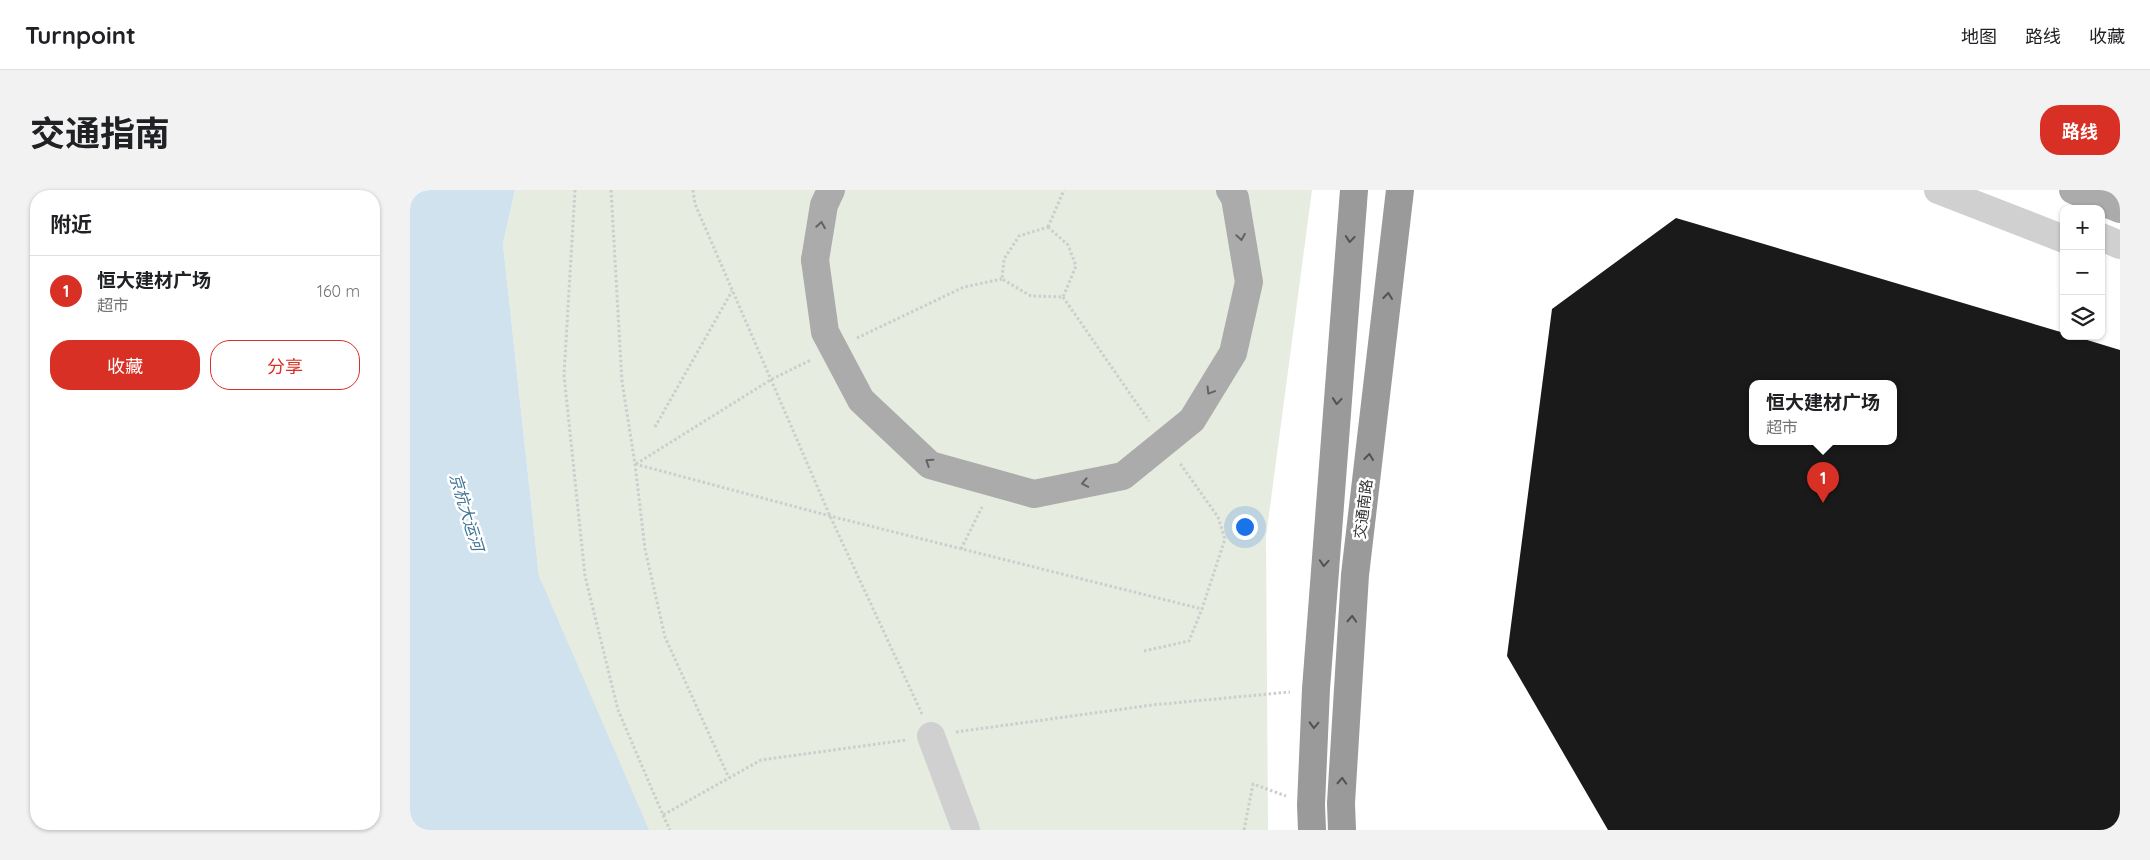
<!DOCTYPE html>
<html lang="zh">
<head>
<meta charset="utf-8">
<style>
  :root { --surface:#fff; --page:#f2f2f2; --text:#202124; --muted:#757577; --line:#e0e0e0; --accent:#d93025 }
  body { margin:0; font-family:Quicksand,"Noto Sans SC",sans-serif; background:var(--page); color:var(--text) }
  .controls { position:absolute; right:15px; top:15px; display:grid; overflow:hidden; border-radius:10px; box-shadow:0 1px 4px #0004 }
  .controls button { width:45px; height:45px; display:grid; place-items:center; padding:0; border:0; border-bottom:1px solid var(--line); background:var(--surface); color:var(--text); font:25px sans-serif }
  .you { position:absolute; left:834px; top:336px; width:18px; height:18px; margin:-12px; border:4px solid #fff; border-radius:50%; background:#1a73e8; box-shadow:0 0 0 8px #1a73e833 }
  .badge { display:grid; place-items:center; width:32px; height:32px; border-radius:50%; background:var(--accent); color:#fff; font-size:16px; font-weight:700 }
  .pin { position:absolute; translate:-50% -41px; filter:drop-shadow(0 1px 2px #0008) }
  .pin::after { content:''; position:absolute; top:26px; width:18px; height:15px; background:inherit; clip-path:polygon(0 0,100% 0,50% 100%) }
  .popup { position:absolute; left:1339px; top:190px; width:148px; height:65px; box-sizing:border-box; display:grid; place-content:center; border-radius:10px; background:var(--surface); filter:drop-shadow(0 1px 4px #0005); font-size:16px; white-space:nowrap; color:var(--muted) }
  .popup b { font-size:19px; color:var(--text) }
  .popup::after { content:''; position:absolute; left:50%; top:100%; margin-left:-10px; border:10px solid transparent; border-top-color:var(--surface) }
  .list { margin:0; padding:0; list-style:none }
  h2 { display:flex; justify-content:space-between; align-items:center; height:65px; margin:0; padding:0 20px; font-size:21px }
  h2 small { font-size:16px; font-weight:400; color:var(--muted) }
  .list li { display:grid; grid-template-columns:32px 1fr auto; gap:15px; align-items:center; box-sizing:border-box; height:70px; padding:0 20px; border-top:1px solid var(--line) }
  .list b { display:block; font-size:19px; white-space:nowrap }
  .list p { margin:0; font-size:16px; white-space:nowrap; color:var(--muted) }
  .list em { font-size:16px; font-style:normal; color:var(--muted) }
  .actions { display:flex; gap:10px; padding:15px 20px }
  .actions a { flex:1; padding:11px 0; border:1px solid var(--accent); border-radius:20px; text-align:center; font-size:18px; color:var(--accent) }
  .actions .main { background:var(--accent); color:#fff }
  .icon { flex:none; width:28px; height:28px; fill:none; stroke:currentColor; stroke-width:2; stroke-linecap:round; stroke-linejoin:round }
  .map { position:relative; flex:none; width:1710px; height:640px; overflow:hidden; border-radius:20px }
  header { display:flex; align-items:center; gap:30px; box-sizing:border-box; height:70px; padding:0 25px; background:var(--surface); border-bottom:1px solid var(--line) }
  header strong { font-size:24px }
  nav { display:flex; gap:28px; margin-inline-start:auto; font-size:18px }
  .intro { display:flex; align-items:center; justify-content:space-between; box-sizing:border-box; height:120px; padding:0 30px }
  h1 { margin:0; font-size:35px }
  .button { padding:12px 22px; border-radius:20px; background:var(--accent); color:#fff; font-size:18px; font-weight:700 }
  main { display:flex; gap:30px; padding:0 30px }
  aside { flex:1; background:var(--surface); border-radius:20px; box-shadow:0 1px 4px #0004 }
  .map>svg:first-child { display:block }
  .green { fill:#e6ecdf }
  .water { fill:#cfe2ee }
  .building { fill:#1a1a1a; fill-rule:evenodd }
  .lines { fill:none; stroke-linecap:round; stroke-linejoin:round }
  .path { stroke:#cdcdcd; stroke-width:3; stroke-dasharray:2.5 2.5; stroke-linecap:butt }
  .minor { stroke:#d0d0d0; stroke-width:28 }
  .major { stroke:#ababab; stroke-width:28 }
  .highway { stroke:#9a9a9a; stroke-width:28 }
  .major-bridge { stroke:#ababab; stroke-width:28 }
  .oneway { stroke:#636363 }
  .oneway2 { stroke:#525252 }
  .labels { text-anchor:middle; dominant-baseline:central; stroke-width:5; stroke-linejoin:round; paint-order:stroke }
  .street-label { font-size:15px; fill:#333; stroke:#fff }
  .water-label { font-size:16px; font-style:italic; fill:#3f7597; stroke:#fff }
</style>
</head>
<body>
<header>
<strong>Turnpoint</strong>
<nav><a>地图</a><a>路线</a><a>收藏</a></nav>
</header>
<div class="intro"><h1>交通指南</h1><a class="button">路线</a></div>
<main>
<aside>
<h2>附近<small></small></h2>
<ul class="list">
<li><span class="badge">1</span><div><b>恒大建材广场</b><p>超市</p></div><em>160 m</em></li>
</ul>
<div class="actions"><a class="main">收藏</a><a>分享</a></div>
</aside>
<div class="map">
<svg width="1710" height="640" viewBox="0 0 1710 640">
  <rect width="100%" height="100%" fill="#fff"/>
  <path class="green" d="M105 0H902L856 347 858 640H230L129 386 93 54Z"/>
  <path class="water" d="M0 0H105L93 54 129 386 239 640H0Z"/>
  <path class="building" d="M1266 28 1654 143V146H1664L1710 160V640H1198L1097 466 1142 119ZM1343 194H1483V252H1343Z"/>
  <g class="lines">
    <path class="path" d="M165 0 154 185 175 386 208 520 253 625 351 570 496 550
      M201 0 212 192 225 274 235 359 255 447 319 588
      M283 0 285 14 420 326 512 524
      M638 37 658 55 666 76 653 107 621 106 592 89 594 69 609 46Z
      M638 37 654 0
      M653 107 739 231
      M447 148 554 97 592 89
      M245 237 322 101
      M225 274 420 326 792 419
      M226 274 362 189 401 170
      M551 359 572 317
      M734 461 779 451 792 419 815 349 808 327 769 272
      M546 542 742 515 880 502
      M253 625 260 640
      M834 640 843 594 876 606"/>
    <path class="minor" d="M1528 0 1654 49
      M1691 47 1710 55
      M521 546 556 640"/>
    <path class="major" d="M405 70 414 15 421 0"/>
    <path class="highway" d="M902 640 901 615 906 499 944 0
      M932 640 931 613 945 385 990 0"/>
    <path class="major-bridge" d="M1663 0 1710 19
      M405 70 415 142 451 210 520 275 624 304 713 286 782 230 823 163 839 92 825 8 820 0"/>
  </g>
  <defs><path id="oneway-chevron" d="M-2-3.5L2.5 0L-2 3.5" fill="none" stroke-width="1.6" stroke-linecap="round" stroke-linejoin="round" transform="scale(1.25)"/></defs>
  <g class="oneway">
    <use href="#oneway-chevron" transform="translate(411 35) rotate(-81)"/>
    <use href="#oneway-chevron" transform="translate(831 47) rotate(81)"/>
    <use href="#oneway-chevron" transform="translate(800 201) rotate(121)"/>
    <use href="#oneway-chevron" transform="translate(519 272) rotate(-147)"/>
    <use href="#oneway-chevron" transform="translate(675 293) rotate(169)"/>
  </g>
  <g class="oneway2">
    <use href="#oneway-chevron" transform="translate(940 49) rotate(95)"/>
    <use href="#oneway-chevron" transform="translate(978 106) rotate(-83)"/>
    <use href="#oneway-chevron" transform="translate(927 211) rotate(95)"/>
    <use href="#oneway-chevron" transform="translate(959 267) rotate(-83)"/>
    <use href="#oneway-chevron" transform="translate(914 373) rotate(94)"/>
    <use href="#oneway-chevron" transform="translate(942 429) rotate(-87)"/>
    <use href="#oneway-chevron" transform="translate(904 535) rotate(92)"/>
    <use href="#oneway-chevron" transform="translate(932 591) rotate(-87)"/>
  </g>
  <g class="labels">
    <g class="street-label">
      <text transform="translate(953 319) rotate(-83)">交通南路</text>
    </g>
    <g class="water-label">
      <text transform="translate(57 322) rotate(73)">京杭大运河</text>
    </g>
  </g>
</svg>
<div class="controls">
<button>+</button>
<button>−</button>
<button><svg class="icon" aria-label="layers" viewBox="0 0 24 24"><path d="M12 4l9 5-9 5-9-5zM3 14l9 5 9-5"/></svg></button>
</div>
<div class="you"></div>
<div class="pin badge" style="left:1413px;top:313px">1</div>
<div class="popup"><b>恒大建材广场</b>超市</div>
</div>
</main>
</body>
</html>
